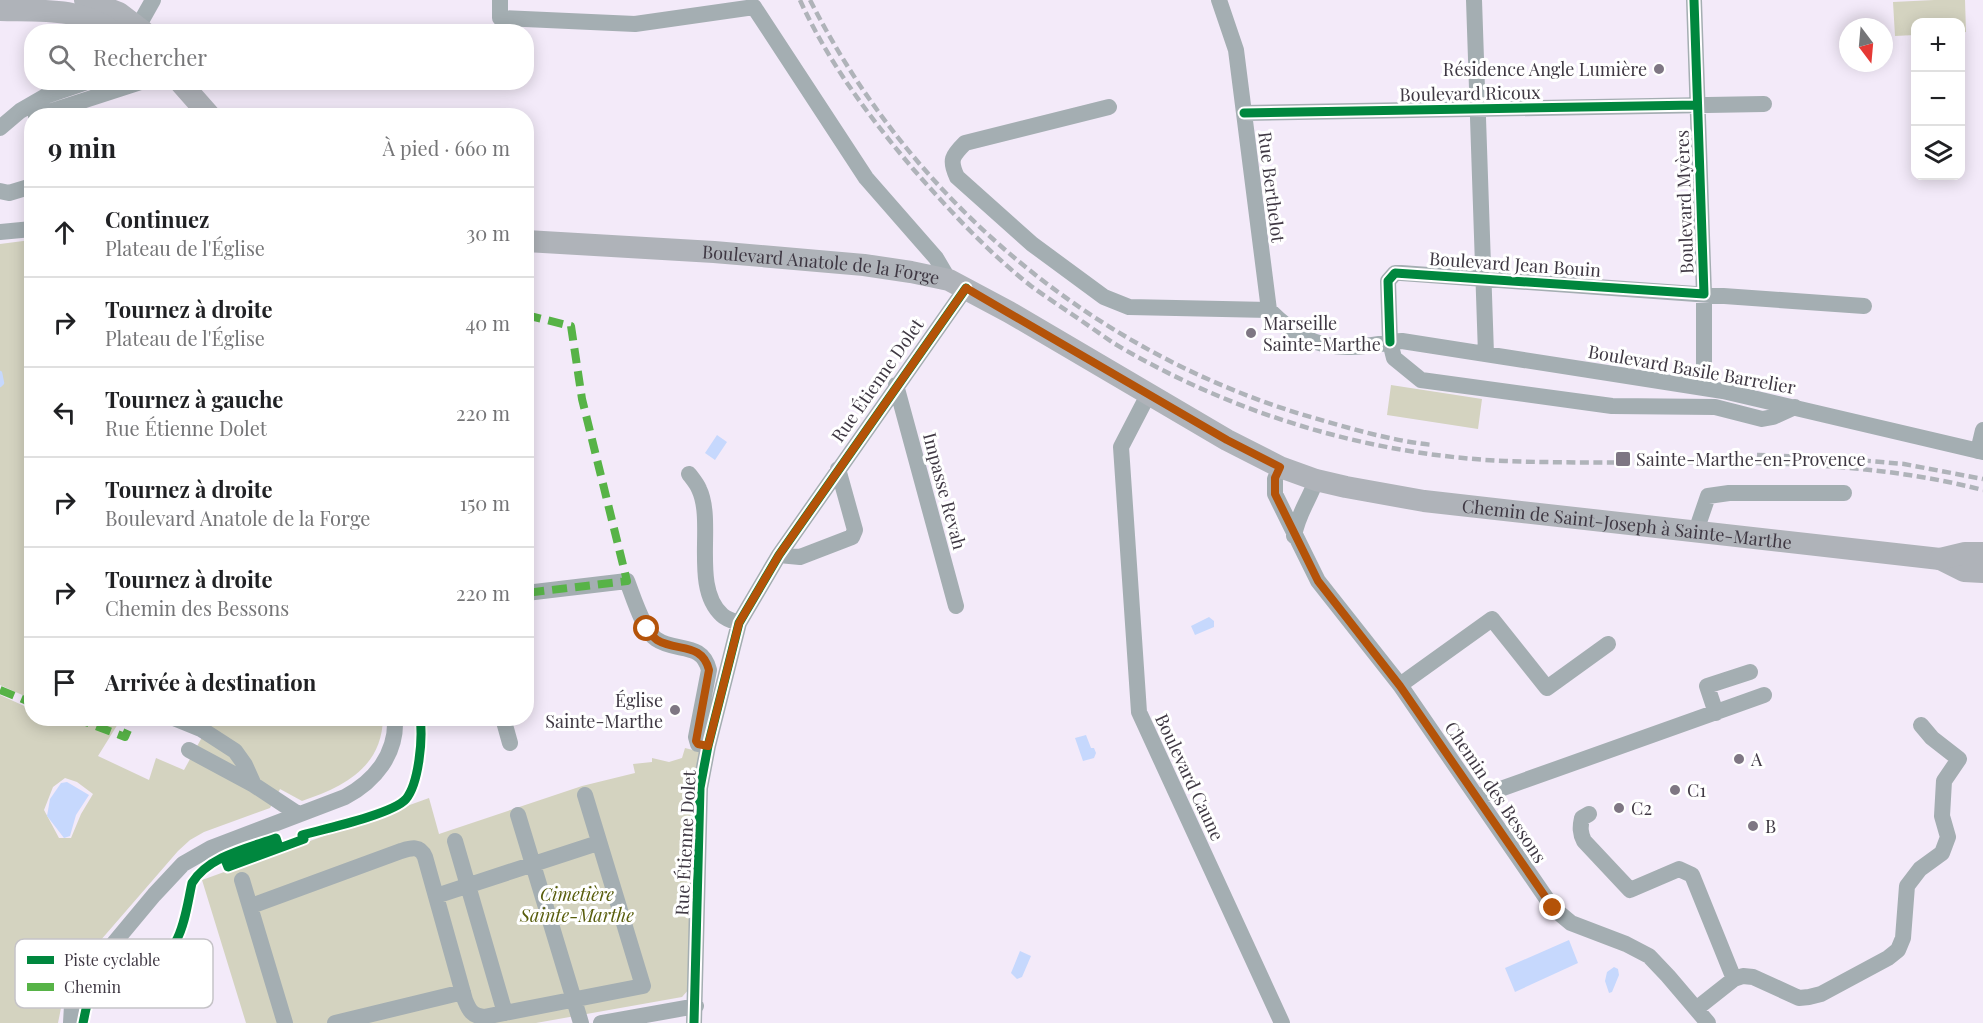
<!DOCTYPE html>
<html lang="fr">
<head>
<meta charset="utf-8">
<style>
  :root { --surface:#fff; --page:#f2f2f2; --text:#202124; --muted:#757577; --line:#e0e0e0 }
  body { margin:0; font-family:"Playfair Display",serif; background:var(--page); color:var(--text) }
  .controls { position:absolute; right:18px; top:18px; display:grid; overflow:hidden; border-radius:12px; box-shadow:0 3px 15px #0003 }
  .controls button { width:54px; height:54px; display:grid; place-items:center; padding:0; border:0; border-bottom:2px solid var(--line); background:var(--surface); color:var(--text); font:30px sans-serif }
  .compass { position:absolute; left:1839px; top:18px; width:54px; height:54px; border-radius:50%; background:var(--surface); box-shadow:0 3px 15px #0003; rotate:164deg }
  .stop { position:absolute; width:18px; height:18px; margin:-14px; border:4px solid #b45309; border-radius:50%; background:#fff }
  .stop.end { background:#b45309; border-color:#fff; box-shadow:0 2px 6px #0008 }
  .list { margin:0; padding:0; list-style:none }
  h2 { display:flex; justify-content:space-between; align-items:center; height:78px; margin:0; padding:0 24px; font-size:26px }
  h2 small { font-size:20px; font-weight:400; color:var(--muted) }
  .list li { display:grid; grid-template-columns:39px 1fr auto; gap:18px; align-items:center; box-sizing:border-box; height:90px; padding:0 24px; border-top:2px solid var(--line) }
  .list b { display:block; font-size:22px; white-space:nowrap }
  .list p { margin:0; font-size:20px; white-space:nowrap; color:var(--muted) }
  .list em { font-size:20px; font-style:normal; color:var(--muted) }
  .icon { flex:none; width:33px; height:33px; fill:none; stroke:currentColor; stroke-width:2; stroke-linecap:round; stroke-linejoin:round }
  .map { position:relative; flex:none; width:1983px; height:1023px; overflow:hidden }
  .search { position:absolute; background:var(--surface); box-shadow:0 3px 15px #0003; left:24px; top:24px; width:510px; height:66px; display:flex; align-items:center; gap:15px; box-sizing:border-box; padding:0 21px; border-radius:24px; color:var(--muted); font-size:22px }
  .panel { position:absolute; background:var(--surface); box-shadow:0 3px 15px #0003; left:24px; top:108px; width:510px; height:618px; border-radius:24px }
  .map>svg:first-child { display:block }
  .green { fill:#d4d3c0; fill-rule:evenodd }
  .water { fill:#c6d8fd }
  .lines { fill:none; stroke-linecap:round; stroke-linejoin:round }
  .stream { stroke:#c6d8fd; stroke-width:4.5 }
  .minor { stroke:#a4aeb2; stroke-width:16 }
  .major { stroke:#afb3b9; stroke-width:22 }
  .rail { stroke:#afb3b9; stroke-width:4.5; stroke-dasharray:9 4.5; stroke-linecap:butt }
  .quiet { stroke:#57b347; stroke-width:8; stroke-dasharray:15 8; stroke-linecap:butt }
  .cycleway-casing { stroke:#fff; stroke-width:13 }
  .cycleway { stroke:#00873e; stroke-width:9 }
  .route { stroke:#b45309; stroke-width:8 }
  .poi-dot { fill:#7e7683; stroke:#fff; stroke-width:2 }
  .labels { text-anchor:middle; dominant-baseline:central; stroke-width:6; stroke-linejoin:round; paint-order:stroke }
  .poi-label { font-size:18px; fill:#3f3843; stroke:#fff; text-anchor:start }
  .street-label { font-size:18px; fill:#3f3843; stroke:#fff }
  .park-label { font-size:18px; font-style:italic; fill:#585d0c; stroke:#fff }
  .key { fill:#fff; stroke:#c5c3c7; stroke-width:1.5 }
  .key-label { font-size:16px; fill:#3f3843 }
</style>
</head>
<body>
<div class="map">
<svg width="1983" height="1023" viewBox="0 0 1983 1023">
  <rect width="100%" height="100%" fill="#f3eaf9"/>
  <path class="green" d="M1934 0H1965L1966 32 1961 33 1960 22H1916L1915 35 1895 36 1893 2Z
    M31 240 32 697 29 698 0 685V244Z
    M1391 385 1482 399 1478 429 1387 415Z
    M0 695 31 709 32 718 121 719 98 756 149 780 156 758 184 770 212 719 383 718C382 768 343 787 302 801L280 789 270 808 204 832 190 840 178 851 74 971 64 993 58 1023H0ZM65 778 77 782 93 794 81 814 71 838H59L44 810 53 787Z
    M685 748 701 752 690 988 682 997 536 1023H246L202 880 429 798 439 834 582 786 635 773 633 764 652 762V758L669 762 682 758Z"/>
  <path class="water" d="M717 435 727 442 715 460 705 453Z
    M1209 617 1214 621V627L1195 635 1191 626Z
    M1086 735 1091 748H1094L1096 753 1094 758 1083 761 1075 738Z
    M67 782 89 795 76 815 70 836 64 838 47 816 50 799 61 783Z
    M1569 940 1578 963 1515 992 1505 968Z
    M1020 951 1031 956 1022 977 1017 979 1011 973Z
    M1614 967 1618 969 1619 975 1612 992 1609 993 1605 981 1607 972Z"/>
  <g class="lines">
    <path class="stream" d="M0 373 2 383 0 385"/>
    <path class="minor" d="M500 0V18L635 24 754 7 866 178 936 258 949 280
      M1219 0 1236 50 1269 310
      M1474 0 1486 354
      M1694 0 1704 294V388
      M135 32 153 0
      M1109 107 965 143C952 156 949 160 957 177L1032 244 1104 297 1129 307 1269 310
      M1244 113 1764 104
      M36 116 141 82
      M0 128 20 111 46 96 87 82
      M0 191 9 193 32 186
      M0 232 32 229
      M1269 310C1293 334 1315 348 1351 347 1368 347 1385 342 1402 341L1723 391 1983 452
      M896 385 956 606
      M1149 393 1121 447 1139 712 1282 1023
      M1795 407 1773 417 1762 419 1715 407 1612 406 1421 380 1394 358 1390 342 1388 281 1395 273H1401L1864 306
      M1978 451 1983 430
      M1280 467 1275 479V494L1318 581 1400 685 1553 908 1571 923 1626 944 1649 956 1668 976 1708 1023
      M689 474C692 478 697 484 699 489 715 522 691 587 722 615 726 619 733 621 739 623
      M1696 531 1708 496 1729 493H1844
      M1294 536C1298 513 1309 501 1316 480
      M779 555 800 557 852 537 855 530 838 469
      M526 593 627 581C633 596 643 630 656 639 676 653 702 641 709 670L696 737 698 744 708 746
      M1400 685 1492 619 1547 688 1608 644
      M1716 713 1707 686 1750 672
      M174 718 201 729 235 751 245 765 254 785 298 814
      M503 718 510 743
      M189 750 254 785
      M1478 797 1764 695
      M1589 814 1582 818C1580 827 1580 833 1584 841L1630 890 1679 869 1692 875 1734 979
      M518 815 581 1023
      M455 841 505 1013
      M242 880 285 1023
      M436 896 598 843
      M251 906 401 851C411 848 420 845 425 857L465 1000C469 1010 472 1016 484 1017L643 986 585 795
      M1696 1009 1734 979 1743 976 1753 977 1799 998 1809 997 1821 994 1888 958 1898 950 1903 938 1907 886 1920 869 1942 853 1948 837 1942 816 1944 781 1959 759 1932 738 1921 725
      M71 1023 72 1005 94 967 154 895 183 864 211 848 345 797C375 781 397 754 395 718
      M335 1023 463 992
      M601 1023 696 1006
      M694 1023 700 788 708 746 739 623 779 555 966 288"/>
    <g class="major">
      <path d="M85 0 119 13 144 32"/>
      <path d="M0 10C39 11 81 7 114 32"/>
      <path d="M180 82 210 116"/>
      <path id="s1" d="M526 241 714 252 864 265 911 272 949 280 1009 312 1227 440 1280 467 1316 480 1346 487 1424 501 1940 559 1964 571 1983 572"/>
      <path d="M1940 559 1965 553H1983"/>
    </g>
    <path class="rail" d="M800 0C828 62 870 118 914 170 950 211 988 252 1031 286 1043 295 1057 304 1070 313 1085 323 1100 334 1115 344 1233 414 1369 455 1505 461 1664 467 1828 450 1983 490
      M810 0C913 203 1096 355 1314 418 1352 429 1393 441 1433 445
      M1757 455 1808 457
      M1835 458 1904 464 1983 479"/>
    <path class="quiet" d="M526 246 528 241
      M526 315 571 326 582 399 627 581 526 593
      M0 690 32 703
      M75 718 125 737 133 718"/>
    <defs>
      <path id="cycleway" d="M1244 113 1697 105
        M1390 342 1388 281 1395 273 1704 294 1694 0
        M83 1023C85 1015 86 1003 91 996 97 988 112 987 121 983 140 975 165 960 176 941 185 925 188 901 192 883 209 856 248 848 276 838L278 844 226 862 228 867 304 839 302 835C324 829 393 814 406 799 419 783 423 738 420 718
        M694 1023 700 788 708 746 739 623 779 555 966 288"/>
    </defs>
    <use href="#cycleway" class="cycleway-casing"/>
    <use href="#cycleway" class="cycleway"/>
  </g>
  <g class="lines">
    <path class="route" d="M647 629C650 633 653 637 657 640 677 652 702 642 709 670L696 741 698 744 708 746 739 623 779 555 966 288 1227 440 1280 467 1275 478V494L1318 581 1400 686 1553 908"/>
  </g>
  <g class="poi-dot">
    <circle cx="1659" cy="69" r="6"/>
    <circle cx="1251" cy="333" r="6"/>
    <rect x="1615" y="451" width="16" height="16" rx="3"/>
    <circle cx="675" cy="710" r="6"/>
    <circle cx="1739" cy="759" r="6"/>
    <circle cx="1675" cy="790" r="6"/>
    <circle cx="1619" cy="808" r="6"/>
    <circle cx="1753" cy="826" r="6"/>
  </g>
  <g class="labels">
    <g class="poi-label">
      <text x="1647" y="69" text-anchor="end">Résidence Angle Lumière</text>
      <text x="1263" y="323">Marseille<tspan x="1263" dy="21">Sainte-Marthe</tspan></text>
      <text x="1636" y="459">Sainte-Marthe-en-Provence</text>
      <text x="663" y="700" text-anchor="end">Église<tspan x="663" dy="21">Sainte-Marthe</tspan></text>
      <text x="1751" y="759">A</text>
      <text x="1687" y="790">C1</text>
      <text x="1631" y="808">C2</text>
      <text x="1765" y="826">B</text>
    </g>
    <g class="street-label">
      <text transform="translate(1470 93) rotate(-1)">Boulevard Ricoux</text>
      <text transform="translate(1272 187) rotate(83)">Rue Berthelot</text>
      <text transform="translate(1684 202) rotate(-92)">Boulevard Myères</text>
      <text transform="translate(1515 264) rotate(4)">Boulevard Jean Bouin</text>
      <text stroke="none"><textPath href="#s1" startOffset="296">Boulevard Anatole de la Forge</textPath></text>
      <text transform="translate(1692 369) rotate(10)">Boulevard Basile Barrelier</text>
      <text transform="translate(877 380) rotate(-55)">Rue Étienne Dolet</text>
      <text transform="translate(945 491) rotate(75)">Impasse Revah</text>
      <text stroke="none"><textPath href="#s1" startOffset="1158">Chemin de Saint-Joseph à Sainte-Marthe</textPath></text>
      <text transform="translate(1190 777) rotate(65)">Boulevard Caune</text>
      <text transform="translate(1496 792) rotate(56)">Chemin des Bessons</text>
      <text transform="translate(685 843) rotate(-87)">Rue Étienne Dolet</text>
    </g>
    <g class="park-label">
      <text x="577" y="894">Cimetière<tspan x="577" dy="21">Sainte-Marthe</tspan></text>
    </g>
  </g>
  <rect x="15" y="939" width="198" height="69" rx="9" class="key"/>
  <rect x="27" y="956" width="27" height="8" fill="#00873e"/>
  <rect x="27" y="983" width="27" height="8" fill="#57b347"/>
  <g class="key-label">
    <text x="64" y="966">Piste cyclable</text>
    <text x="64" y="993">Chemin</text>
  </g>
</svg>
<div class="controls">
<button>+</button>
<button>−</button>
<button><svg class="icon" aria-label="layers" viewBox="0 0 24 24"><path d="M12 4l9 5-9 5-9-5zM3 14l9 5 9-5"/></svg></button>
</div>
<svg class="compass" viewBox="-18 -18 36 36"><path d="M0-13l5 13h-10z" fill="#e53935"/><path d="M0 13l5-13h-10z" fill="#757577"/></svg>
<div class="stop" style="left:647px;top:629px"></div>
<div class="stop end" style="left:1553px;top:908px"></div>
<div class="search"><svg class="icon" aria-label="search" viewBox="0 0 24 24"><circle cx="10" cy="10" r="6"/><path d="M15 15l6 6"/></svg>Rechercher</div>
<section class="panel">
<h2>9 min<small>À pied · 660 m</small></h2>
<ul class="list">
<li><svg class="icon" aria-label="ahead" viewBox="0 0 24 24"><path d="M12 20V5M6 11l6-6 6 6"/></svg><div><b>Continuez</b><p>Plateau de l'Église</p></div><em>30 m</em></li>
<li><svg class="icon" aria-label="right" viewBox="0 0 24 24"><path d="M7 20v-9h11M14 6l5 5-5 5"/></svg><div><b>Tournez à droite</b><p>Plateau de l'Église</p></div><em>40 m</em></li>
<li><svg class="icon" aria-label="left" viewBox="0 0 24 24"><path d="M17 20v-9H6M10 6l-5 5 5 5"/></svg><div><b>Tournez à gauche</b><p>Rue Étienne Dolet</p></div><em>220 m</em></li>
<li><svg class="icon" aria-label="right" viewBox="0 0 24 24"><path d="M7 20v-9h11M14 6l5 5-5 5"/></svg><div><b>Tournez à droite</b><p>Boulevard Anatole de la Forge</p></div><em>150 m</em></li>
<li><svg class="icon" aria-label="right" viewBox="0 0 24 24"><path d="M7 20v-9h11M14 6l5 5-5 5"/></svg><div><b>Tournez à droite</b><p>Chemin des Bessons</p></div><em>220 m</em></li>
<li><svg class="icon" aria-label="arrive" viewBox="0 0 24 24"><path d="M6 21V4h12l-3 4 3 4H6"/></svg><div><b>Arrivée à destination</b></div></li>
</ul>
</section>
</div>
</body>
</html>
